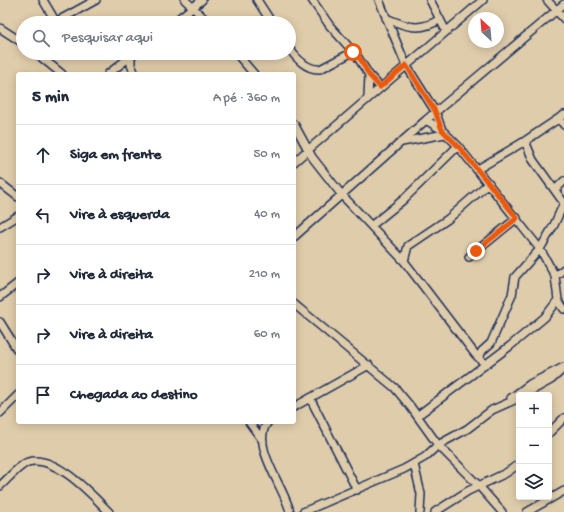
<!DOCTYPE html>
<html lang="pt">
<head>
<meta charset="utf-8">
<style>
  :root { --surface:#fff; --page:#f2f2f3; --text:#1f2937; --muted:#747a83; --line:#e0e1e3 }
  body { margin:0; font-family:"Gochi Hand",sans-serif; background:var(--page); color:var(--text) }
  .controls { position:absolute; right:12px; bottom:12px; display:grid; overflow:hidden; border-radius:4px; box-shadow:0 2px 10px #0003 }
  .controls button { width:36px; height:36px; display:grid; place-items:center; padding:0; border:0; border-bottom:1px solid var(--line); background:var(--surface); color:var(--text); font:20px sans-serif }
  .compass { position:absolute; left:468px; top:12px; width:36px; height:36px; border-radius:50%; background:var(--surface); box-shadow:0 2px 10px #0003; rotate:334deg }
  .stop { position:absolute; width:12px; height:12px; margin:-9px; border:3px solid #ea580c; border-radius:50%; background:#fff }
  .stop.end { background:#ea580c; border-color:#fff; box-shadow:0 1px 4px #0008 }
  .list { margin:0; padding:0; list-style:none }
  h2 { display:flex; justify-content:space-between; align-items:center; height:52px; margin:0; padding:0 16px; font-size:17px }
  h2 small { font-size:13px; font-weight:400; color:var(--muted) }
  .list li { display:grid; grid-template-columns:26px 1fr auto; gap:12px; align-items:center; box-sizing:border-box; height:60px; padding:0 16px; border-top:1px solid var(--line) }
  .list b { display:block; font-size:15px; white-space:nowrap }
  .list em { font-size:13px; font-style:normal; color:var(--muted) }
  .icon { flex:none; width:22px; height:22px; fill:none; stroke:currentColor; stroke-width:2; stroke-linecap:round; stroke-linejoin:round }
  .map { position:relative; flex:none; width:564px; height:512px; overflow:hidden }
  .search { position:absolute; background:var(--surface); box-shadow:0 2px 10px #0003; left:16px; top:16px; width:280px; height:44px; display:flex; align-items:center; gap:10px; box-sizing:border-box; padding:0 14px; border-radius:22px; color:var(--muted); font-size:15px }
  .panel { position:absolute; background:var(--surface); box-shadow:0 2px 10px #0003; left:16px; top:72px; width:280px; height:352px; border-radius:4px }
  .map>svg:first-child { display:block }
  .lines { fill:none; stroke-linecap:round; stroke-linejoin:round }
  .minor-casing { stroke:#1b2f5e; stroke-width:10 }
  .minor { stroke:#dfccaa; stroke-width:7 }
  .route { stroke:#ea580c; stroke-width:5 }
</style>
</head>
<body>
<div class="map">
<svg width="564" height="512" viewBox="0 0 564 512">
  <rect width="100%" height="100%" fill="#dfccaa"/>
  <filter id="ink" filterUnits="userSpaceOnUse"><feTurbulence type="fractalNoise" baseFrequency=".025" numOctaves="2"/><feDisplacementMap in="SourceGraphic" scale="8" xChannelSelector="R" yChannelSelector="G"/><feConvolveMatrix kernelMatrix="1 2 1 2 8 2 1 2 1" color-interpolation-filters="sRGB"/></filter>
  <g filter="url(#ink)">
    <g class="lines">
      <defs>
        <path id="minor" d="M43 0 56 22
          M185 0 209 23
          M257 0 272 23
          M312 0 330 26 357 56 369 75 380 87
          M379 0 406 65 435 111 442 130
          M430 0 446 31
          M547 0 564 19
          M386 18C406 27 421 32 440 19
          M54 23 96 0
          M173 23 202 0
          M0 28 23 43
          M289 48C296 58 306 70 320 69L353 52
          M36 53 62 74
          M236 53 254 74
          M131 56V65L135 74
          M108 74 135 53
          M368 97 369 75
          M559 118 564 125
          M426 120 442 130 458 146 540 249 555 276 558 300 564 309
          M294 124 312 157 341 194 404 261 475 354 485 364
          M525 141 533 160 564 203
          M402 142 445 134
          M294 162 483 0
          M478 169 525 141 564 115
          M0 183 18 197
          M555 190 564 181
          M371 226 403 200 458 146
          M0 227 18 216
          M294 237 426 120 564 4
          M469 257 517 218
          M404 261 408 246 448 219 489 183
          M555 276 564 269
          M0 297 18 283
          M294 304 395 388 410 406 438 445 479 486 502 512
          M0 322 18 351
          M479 358 482 351 491 343 512 295 515 277 540 249 554 225 564 203
          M524 395 551 380 562 370
          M310 398 357 490
          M511 398 530 384 564 367
          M294 407 369 365
          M0 413 18 395
          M417 416 510 346 545 317 558 300
          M249 422 263 441
          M268 422C249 444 285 488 290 512
          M549 433 564 418
          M414 464 421 494 420 512
          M0 486C8 479 18 466 28 462 55 454 92 495 109 512
          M303 512 404 469 425 457 438 445 467 429 492 410 519 398
          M435 512 468 491 506 473 519 464
          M527 512 564 491"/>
      </defs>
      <use href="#minor" class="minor-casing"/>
      <use href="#minor" class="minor"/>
    </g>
  </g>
  <g class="lines" filter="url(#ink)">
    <path class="route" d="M353 52 361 60 369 75 380 87 406 65 435 111 442 130 458 146 517 218 476 251"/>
  </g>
</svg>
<div class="controls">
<button>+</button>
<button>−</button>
<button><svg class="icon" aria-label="layers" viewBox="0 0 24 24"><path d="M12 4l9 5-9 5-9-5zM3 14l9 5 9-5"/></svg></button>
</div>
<svg class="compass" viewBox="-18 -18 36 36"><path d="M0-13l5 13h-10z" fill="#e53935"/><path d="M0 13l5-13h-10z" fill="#747a83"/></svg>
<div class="stop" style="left:353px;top:52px"></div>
<div class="stop end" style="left:476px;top:251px"></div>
<div class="search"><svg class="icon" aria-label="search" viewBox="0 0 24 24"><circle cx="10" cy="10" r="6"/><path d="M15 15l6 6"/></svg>Pesquisar aqui</div>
<section class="panel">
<h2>5 min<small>A pé · 360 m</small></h2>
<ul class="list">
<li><svg class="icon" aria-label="ahead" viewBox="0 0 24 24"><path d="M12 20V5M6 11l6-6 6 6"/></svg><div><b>Siga em frente</b></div><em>50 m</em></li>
<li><svg class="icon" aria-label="left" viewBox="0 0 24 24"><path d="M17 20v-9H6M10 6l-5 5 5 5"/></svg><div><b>Vire à esquerda</b></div><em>40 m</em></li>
<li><svg class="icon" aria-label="right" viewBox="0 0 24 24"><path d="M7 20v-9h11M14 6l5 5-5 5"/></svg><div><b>Vire à direita</b></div><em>210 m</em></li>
<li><svg class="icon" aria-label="right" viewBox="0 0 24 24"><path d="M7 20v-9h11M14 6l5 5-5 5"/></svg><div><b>Vire à direita</b></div><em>60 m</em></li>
<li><svg class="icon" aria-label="arrive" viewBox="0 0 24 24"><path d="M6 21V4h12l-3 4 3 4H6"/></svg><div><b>Chegada ao destino</b></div></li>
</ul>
</section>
</div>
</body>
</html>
